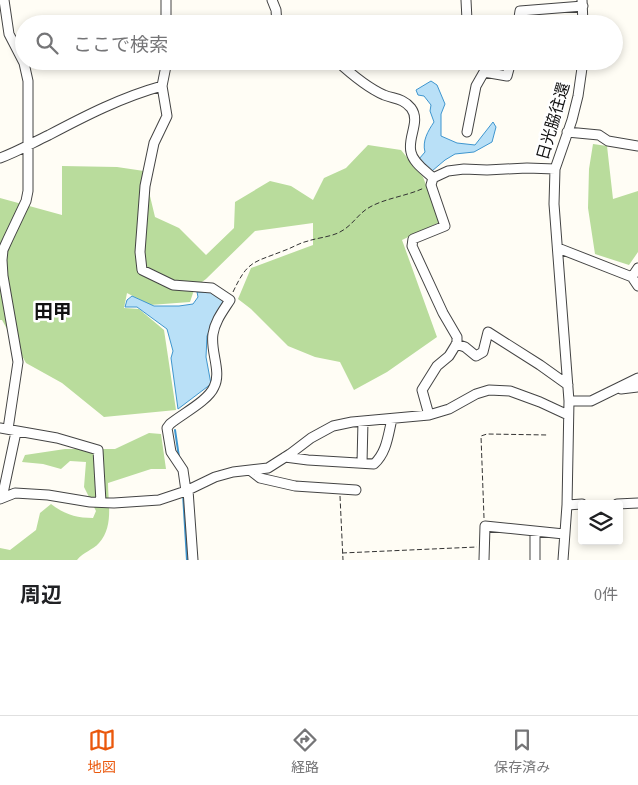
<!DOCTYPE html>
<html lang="ja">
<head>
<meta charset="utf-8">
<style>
  :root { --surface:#fff; --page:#f2f2f2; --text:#202124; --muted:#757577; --line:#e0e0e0; --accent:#ea580c }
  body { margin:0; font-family:"Times New Roman","Noto Sans JP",serif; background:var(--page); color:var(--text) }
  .controls { position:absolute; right:15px; bottom:15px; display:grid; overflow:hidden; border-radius:5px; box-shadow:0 2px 8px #0003 }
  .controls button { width:45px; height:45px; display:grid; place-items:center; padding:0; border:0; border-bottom:1px solid var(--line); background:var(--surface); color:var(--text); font:25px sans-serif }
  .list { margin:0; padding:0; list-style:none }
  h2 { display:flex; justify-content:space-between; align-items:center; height:65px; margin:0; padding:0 20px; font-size:21px }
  h2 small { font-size:16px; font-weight:400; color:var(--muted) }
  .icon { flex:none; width:28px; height:28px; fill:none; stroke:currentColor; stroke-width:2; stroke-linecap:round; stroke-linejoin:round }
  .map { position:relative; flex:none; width:638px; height:560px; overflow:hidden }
  .search { position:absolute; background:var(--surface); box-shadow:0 2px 8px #0003; left:15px; right:15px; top:15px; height:55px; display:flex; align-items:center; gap:12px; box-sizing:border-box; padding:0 18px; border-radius:28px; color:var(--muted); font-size:19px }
  .sheet { height:155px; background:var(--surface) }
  nav { display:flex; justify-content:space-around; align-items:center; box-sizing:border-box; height:70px; border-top:1px solid var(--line); background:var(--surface); font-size:14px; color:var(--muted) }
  nav a { display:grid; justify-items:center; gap:2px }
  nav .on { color:var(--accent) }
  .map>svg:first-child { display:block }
  .forest { fill:#b9dc9c }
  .water { fill:#b9e0f7; stroke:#3f96cf }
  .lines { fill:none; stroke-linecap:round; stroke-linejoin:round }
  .stream { stroke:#3f96cf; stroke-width:2 }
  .minor-casing { stroke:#444; stroke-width:11 }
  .path { stroke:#333; stroke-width:1; stroke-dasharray:5 2.5; stroke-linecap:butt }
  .minor { stroke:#fff; stroke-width:9 }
  .labels { text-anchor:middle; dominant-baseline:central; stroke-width:5; stroke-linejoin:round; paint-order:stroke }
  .street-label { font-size:16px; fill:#111; stroke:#fff }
  .quarter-label { font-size:19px; font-weight:bold; fill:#111; stroke:#fff }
</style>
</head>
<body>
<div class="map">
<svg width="638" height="560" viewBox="0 0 638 560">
  <rect width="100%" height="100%" fill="#fffdf5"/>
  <path class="forest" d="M593 144 607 146 613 199 638 191V252L629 265 595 254 588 208 589 169Z
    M368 145 401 150 423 177 440 222 402 240 437 337 387 372 354 390 340 362 315 357 288 346 251 309 238 299 251 268 313 245V223L255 231 206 279 195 287 190 302 150 305 127 293 124 308 139 309 164 330 176 410 104 417 62 383 26 363 2 320H0V198L62 215V166L117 167 144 171 155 217 179 228 206 255 234 228 235 202 270 181 291 186 313 200 324 178 346 168Z
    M149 433 161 434 166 469H151L108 483C108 503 114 526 99 543 93 550 83 552 77 560H0V548L10 550 36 530 40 513 51 504C64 514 76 518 93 518L96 511 84 487 86 462 70 461 61 469 43 464 22 462 25 455 65 449H115Z"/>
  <path class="water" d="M431 81 437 85 445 104 441 114V136L457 143 475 145 493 122 496 127 492 142 474 152 455 154 445 160 432 171 419 159 425 152C422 141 428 131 434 122L430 111 431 105 424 96 418 95 416 90Z
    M197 292H211L224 300 207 336 206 357 211 384 178 409 171 358 173 351 167 329 137 307H125L127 300 132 296 154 306H179L193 304 198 297Z"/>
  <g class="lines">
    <path class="stream" d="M175 430 179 457
      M183 494 187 560"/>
    <defs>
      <path id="minor" d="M4 0 9 34 24 63 28 81V191L26 201 8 239 3 250 2 260 3 276 18 362 8 429
        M166 0V24
        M272 0 276 10 277 24
        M466 0 467 20
        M582 0 583 24
        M518 24 520 11 583 6
        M167 61 162 86 167 116 154 143 145 186 140 252 142 270 173 285 212 288 230 300C223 311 215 321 213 334 210 351 222 372 214 387 208 401 182 414 170 424L167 428 171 452 183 470 186 491
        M337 61C350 73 368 88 384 95 394 99 403 98 411 108 421 121 407 138 411 152 413 163 426 171 433 178
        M467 132 476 86 484 72 507 76 511 61
        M567 132 599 135 608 141 638 146
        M0 158C17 152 32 143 49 135 85 116 122 97 162 86
        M558 248 632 277 638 286
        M632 277 638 268
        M456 344 465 347 476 356 483 352 488 332 540 365 568 385
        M621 389 638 387
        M569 401H591L638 378
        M429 415 422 390 437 366 449 356 457 343V337L443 313 412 246 413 239 445 226 431 185 433 178 448 171 464 169 487 170 527 168 555 169
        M0 428 57 438 98 450 101 502
        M285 457 308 460 374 464C387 452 388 435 392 419
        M362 463 363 421
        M251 471 260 478 295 486 356 490
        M188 490 193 560
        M2 498 16 432
        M0 499 15 493 48 495 90 502 114 503 159 500 186 491 215 477 233 472 268 468 290 454 311 438 333 426 352 422 429 415 449 409 476 394 489 390 510 391 540 402 568 415
        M617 504 638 503
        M567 505 582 504
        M535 532V560
        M484 560 485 526 564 534
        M563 560 567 505 569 401 554 204 555 169 572 120 578 96 583 61"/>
    </defs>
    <use href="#minor" class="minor-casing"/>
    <path class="path" d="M233 292C248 260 253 263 283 251 292 248 299 243 308 241 317 238 329 237 338 233 353 226 357 214 370 207 386 198 407 196 424 188
      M340 496 343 560
      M484 518 481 436 487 434 548 435
      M342 553 477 547"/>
    <use href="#minor" class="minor"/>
  </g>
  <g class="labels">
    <g class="street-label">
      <text transform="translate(553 121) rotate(-74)">日光脇往還</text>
    </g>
    <g class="quarter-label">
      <text x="53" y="311">田甲</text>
    </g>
  </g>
</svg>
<div class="controls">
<button><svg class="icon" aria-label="layers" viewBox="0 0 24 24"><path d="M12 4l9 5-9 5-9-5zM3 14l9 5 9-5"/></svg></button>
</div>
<div class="search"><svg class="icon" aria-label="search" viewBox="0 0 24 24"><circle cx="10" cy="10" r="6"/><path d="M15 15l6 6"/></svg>ここで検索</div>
</div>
<section class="sheet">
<h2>周辺<small>0件</small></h2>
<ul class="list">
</ul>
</section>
<nav>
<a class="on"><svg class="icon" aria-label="map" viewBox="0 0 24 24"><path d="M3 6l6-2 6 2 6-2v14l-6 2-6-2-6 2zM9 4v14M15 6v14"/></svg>地図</a>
<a><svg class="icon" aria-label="directions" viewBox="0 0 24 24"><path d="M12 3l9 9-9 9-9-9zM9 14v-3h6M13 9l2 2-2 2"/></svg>経路</a>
<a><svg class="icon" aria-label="saved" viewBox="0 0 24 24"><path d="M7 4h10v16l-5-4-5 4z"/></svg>保存済み</a>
</nav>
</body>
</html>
